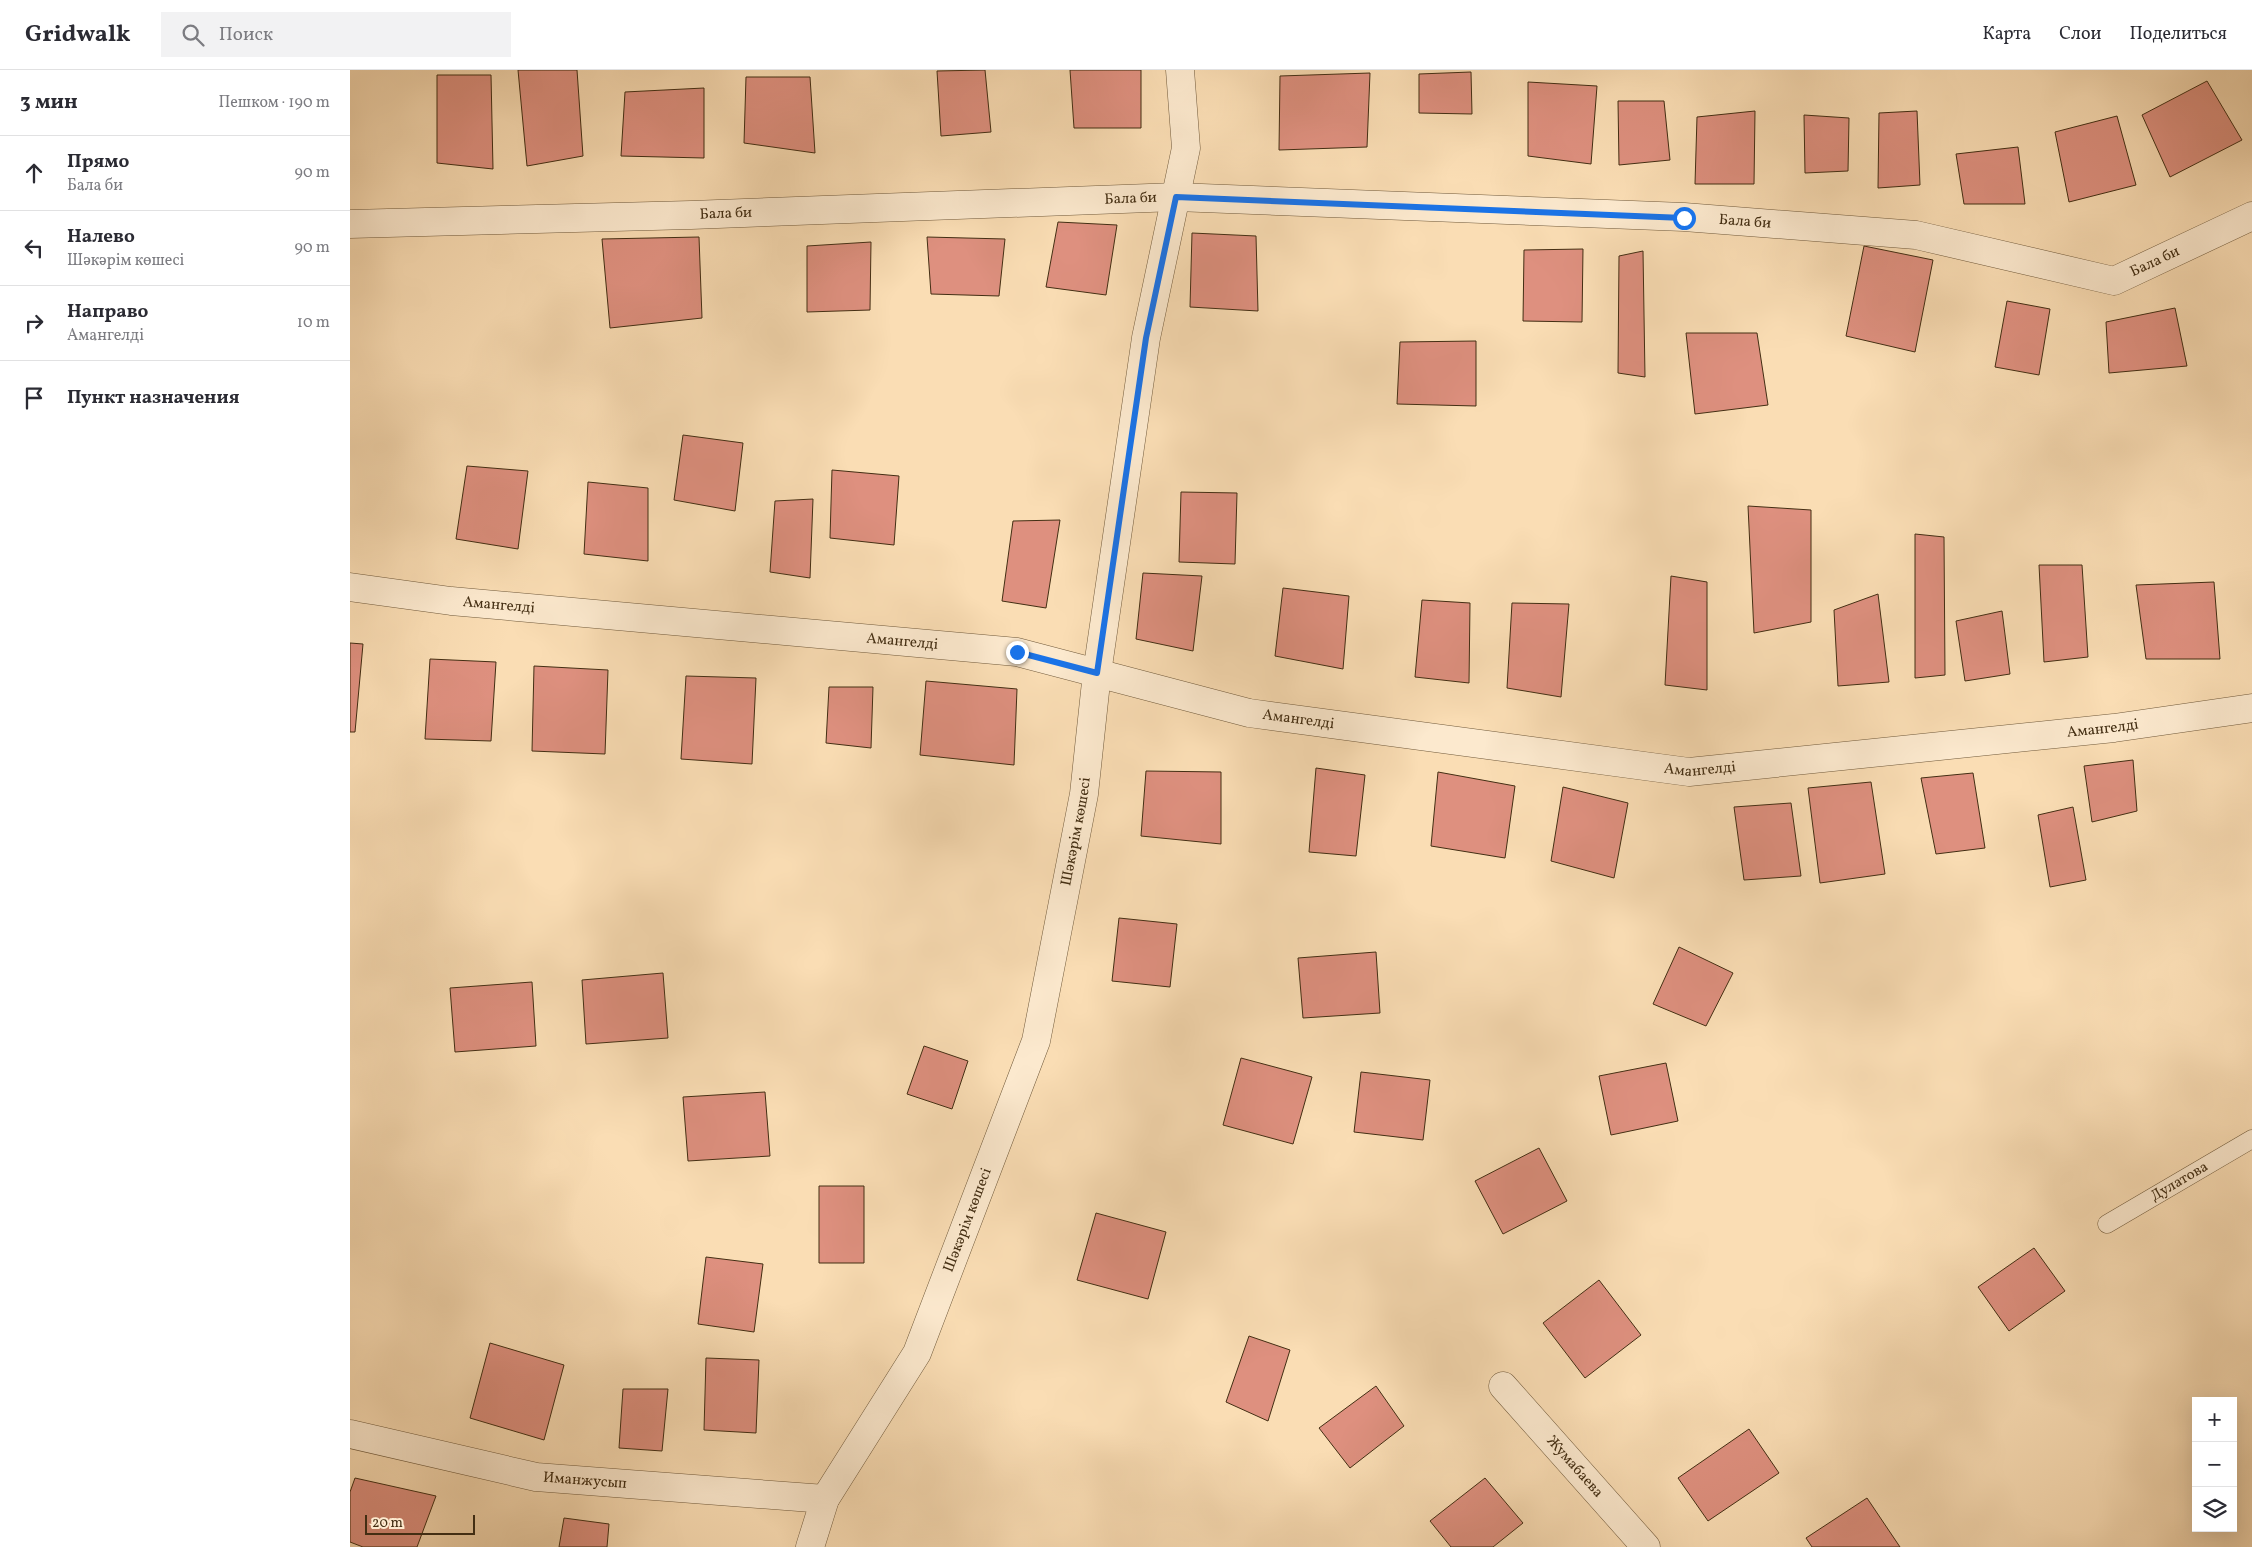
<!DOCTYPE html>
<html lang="ru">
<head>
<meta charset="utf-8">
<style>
  :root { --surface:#fff; --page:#f2f2f3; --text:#2b2b33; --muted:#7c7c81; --line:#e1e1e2 }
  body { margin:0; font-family:Vollkorn,serif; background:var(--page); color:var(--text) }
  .controls { position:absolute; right:15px; bottom:15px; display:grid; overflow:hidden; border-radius:0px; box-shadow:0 5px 20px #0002 }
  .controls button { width:45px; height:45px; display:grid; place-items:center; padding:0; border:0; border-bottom:1px solid var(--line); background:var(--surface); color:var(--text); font:25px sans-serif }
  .scale { position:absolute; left:15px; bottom:12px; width:110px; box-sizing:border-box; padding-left:5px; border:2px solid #432e13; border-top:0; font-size:14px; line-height:18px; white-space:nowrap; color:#432e13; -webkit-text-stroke:4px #fce9ce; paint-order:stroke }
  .stop { position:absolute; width:15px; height:15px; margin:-11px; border:4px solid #1a73e8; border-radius:50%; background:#fff }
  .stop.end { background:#1a73e8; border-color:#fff; box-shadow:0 1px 5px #0008 }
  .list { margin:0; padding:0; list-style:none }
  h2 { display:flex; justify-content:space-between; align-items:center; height:65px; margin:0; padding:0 20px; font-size:21px }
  h2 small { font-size:16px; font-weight:400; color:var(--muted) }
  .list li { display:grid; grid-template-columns:32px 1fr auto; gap:15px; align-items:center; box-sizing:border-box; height:75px; padding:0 20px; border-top:1px solid var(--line) }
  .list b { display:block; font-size:19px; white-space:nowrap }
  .list p { margin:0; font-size:16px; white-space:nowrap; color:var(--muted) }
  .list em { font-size:16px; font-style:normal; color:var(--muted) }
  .icon { flex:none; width:28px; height:28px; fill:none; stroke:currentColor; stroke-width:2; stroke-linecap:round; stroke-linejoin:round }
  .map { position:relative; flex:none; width:1902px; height:1477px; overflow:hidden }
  header { display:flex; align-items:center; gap:30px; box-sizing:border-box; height:70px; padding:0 25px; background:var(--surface); border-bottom:1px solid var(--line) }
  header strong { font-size:24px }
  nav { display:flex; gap:28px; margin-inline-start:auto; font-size:18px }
  .search { width:350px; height:45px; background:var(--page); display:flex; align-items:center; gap:12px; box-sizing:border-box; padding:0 18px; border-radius:0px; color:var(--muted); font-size:19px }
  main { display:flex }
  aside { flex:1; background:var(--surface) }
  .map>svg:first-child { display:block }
  .building { fill:#de907f; stroke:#432e13 }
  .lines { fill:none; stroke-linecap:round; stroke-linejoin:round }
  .lane-casing { stroke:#715a3b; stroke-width:19 }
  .street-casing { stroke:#715a3b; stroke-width:29 }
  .lane { stroke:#fce9ce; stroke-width:18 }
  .street { stroke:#fce9ce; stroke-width:28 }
  .route { stroke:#1a73e8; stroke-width:6 }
  .labels { text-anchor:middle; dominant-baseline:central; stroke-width:4; stroke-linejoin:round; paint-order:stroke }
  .street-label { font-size:15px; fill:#432e13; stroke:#fce9ce }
</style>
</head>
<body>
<header>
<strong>Gridwalk</strong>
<div class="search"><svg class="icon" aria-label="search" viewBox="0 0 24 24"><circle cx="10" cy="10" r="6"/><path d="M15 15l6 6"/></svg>Поиск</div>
<nav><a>Карта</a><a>Слои</a><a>Поделиться</a></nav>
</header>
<main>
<aside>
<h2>3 мин<small>Пешком · 190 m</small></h2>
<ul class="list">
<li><svg class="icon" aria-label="ahead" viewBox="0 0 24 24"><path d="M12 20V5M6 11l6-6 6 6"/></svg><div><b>Прямо</b><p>Бала би</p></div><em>90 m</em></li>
<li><svg class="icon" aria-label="left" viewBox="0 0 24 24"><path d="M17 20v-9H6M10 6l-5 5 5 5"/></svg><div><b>Налево</b><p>Шәкәрім көшесі</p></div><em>90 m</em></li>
<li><svg class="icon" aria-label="right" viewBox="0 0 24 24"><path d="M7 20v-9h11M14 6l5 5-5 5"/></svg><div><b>Направо</b><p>Амангелді</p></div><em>10 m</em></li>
<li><svg class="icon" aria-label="arrive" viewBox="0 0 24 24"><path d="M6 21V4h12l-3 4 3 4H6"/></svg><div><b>Пункт назначения</b></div></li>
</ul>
</aside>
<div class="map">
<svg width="1902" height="1477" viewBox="0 0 1902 1477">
  <rect width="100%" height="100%" fill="#faddb4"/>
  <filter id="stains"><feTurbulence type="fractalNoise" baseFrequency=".004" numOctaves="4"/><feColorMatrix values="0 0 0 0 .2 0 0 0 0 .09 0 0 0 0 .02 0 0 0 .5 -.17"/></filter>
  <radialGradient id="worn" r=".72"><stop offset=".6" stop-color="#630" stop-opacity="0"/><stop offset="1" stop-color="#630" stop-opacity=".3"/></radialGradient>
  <path class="building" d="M168 0H227L233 86 177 96Z
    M635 0 641 62 591 66 587 1Z
    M720 0H791V58H724Z
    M1121 2 1122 44 1069 43V4Z
    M1020 3 1017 77 929 80 930 6Z
    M87 5H141L143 99 87 93Z
    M396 7H460L465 83 394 73Z
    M1857 11 1892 70 1820 107 1792 45Z
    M1178 12 1247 16 1241 94 1178 86Z
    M354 18V88L271 86 275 22Z
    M1268 31H1314L1320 90 1269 95Z
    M1405 41 1404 114H1345L1347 47Z
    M1567 41 1570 115 1528 118 1529 43Z
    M1454 45 1499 48 1498 101 1455 103Z
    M1767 46 1786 115 1719 132 1705 62Z
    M1668 77 1675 134H1614L1606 84Z
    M708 152 767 155 756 225 696 217Z
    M842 163 906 166 908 241 840 237Z
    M349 167 352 248 260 258 252 169Z
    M577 167 655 169 649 226 581 224Z
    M521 172 520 240 457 242V176Z
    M1514 176 1583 190 1565 282 1496 266Z
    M1233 179 1232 252 1173 251 1174 180Z
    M1293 181 1295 307 1268 303 1269 186Z
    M1657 231 1700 239 1689 305 1645 297Z
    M1825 238 1837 296 1759 303 1756 252Z
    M1336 263H1407L1418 335 1345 344Z
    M1126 271V336L1047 334 1050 272Z
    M333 365 393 373 385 441 324 430Z
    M117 396 178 401 168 479 106 469Z
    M482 400 549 406 544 475 480 468Z
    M238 412 298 418V491L234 484Z
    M831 422 887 423 885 494 829 492Z
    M463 429 460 508 420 502 425 431Z
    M1398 436 1461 440V552L1404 563Z
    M710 450 696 538 652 531 663 451Z
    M1565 464 1594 467 1595 605 1565 608Z
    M1689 495H1732L1738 587 1694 592Z
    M793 503 852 506 843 581 786 569Z
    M1321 506 1357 512V620L1315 615Z
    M1864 512 1870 589H1796L1786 515Z
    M933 518 999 526 993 599 925 586Z
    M1528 524 1539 612 1488 616 1484 540Z
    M1072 530 1120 533 1119 613 1065 607Z
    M1162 533 1219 534 1211 627 1157 618Z
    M1652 541 1660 604 1615 611 1606 551Z
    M0 573 13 574 5 662H0Z
    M80 589 146 592 141 671 75 669Z
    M184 596 258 600 255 684 182 681Z
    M336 606 406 608 402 694 331 689Z
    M576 611 667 619 664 695 570 685Z
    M479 617H523L521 678 476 673Z
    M1783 690 1787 741 1742 752 1734 696Z
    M966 698 1015 705 1006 786 959 782Z
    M796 701 871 702V774L791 766Z
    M1088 702 1165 716 1155 788 1081 776Z
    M1623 703 1635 778 1586 784 1571 708Z
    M1521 712 1535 804 1470 813 1458 718Z
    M1213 717 1278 733 1264 808 1201 791Z
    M1441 733 1451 806 1394 810 1384 737Z
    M1723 737 1736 810 1700 817 1688 745Z
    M769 848 827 854 820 917 762 911Z
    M1329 877 1383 903 1356 956 1303 934Z
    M1026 882 1030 943 953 948 948 888Z
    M313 903 318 968 236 974 232 910Z
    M182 912 186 976 105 982 100 918Z
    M574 976 618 991 602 1039 557 1024Z
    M891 988 962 1007 943 1074 873 1055Z
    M1316 993 1328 1051 1261 1065 1249 1006Z
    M1011 1002 1080 1010 1073 1070 1004 1062Z
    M415 1022 420 1086 338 1091 333 1027Z
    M1189 1078 1217 1131 1153 1164 1125 1111Z
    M469 1116H514V1193H469Z
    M746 1143 816 1162 798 1229 727 1210Z
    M1684 1178 1715 1221 1659 1261 1628 1217Z
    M356 1187 413 1194 404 1262 348 1254Z
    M1249 1210 1291 1265 1235 1308 1193 1253Z
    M899 1266 940 1280 918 1351 876 1332Z
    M140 1273 214 1295 194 1370 120 1348Z
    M356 1288 409 1290 406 1363 354 1360Z
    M1026 1316 1054 1356 1000 1398 969 1358Z
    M273 1319H318L312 1381 269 1378Z
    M1399 1359 1429 1403 1358 1451 1328 1408Z
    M5 1408 86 1426 67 1477H13L0 1472V1422Z
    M1135 1408 1173 1453 1143 1477H1101L1080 1451Z
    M1517 1428 1550 1477H1462L1456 1468Z
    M214 1448 259 1454 257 1477H209Z"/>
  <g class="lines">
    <defs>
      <g id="lane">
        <path id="s1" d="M1757 1154 1902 1069"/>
      </g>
      <g id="street">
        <path id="s2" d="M0 154 341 145 826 127 1334 147 1566 165 1764 211 1902 146"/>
        <path id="s3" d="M0 517 101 531 667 582 899 643 1339 702 1764 658 1902 638"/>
        <path id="s4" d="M1153 1316 1296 1477"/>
        <path id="s5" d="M0 1364 186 1407 475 1429"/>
        <path id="s6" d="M460 1477 475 1429 567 1283 686 971 734 724 747 603 796 268 836 78 830 0"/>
      </g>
    </defs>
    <use href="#lane" class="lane-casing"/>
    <use href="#street" class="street-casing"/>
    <use href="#lane" class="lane"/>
    <use href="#street" class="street"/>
  </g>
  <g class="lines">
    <path class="route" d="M667 582 747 603 796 268 826 127 1334 148"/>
  </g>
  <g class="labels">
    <g class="street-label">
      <text stroke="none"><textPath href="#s2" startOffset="781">Бала би</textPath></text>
      <text stroke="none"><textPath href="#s2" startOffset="376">Бала би</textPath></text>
      <text stroke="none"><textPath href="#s2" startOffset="1396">Бала би</textPath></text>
      <text stroke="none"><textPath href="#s2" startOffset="1816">Бала би</textPath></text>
      <text stroke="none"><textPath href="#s3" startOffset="150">Амангелді</textPath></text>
      <text stroke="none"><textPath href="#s3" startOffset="555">Амангелді</textPath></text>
      <text stroke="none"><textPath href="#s3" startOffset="960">Амангелді</textPath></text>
      <text stroke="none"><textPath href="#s3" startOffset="1770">Амангелді</textPath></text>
      <text stroke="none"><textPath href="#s3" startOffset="1365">Амангелді</textPath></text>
      <text stroke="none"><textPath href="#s6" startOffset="770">Шәкәрім көшесі</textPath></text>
      <text stroke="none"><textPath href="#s1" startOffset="84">Дулатова</textPath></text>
      <text stroke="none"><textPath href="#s6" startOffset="365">Шәкәрім көшесі</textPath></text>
      <text stroke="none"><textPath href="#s4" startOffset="108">Жумабаева</textPath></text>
      <text stroke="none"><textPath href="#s5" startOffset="240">Иманжусып</textPath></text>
    </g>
  </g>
  <rect width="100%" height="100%" filter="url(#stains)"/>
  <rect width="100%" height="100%" fill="url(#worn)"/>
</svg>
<div class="controls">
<button>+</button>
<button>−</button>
<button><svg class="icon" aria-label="layers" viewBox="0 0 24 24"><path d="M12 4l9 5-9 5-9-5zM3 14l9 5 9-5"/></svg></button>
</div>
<div class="scale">20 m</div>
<div class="stop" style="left:1334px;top:148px"></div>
<div class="stop end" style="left:667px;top:582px"></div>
</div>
</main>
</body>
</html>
